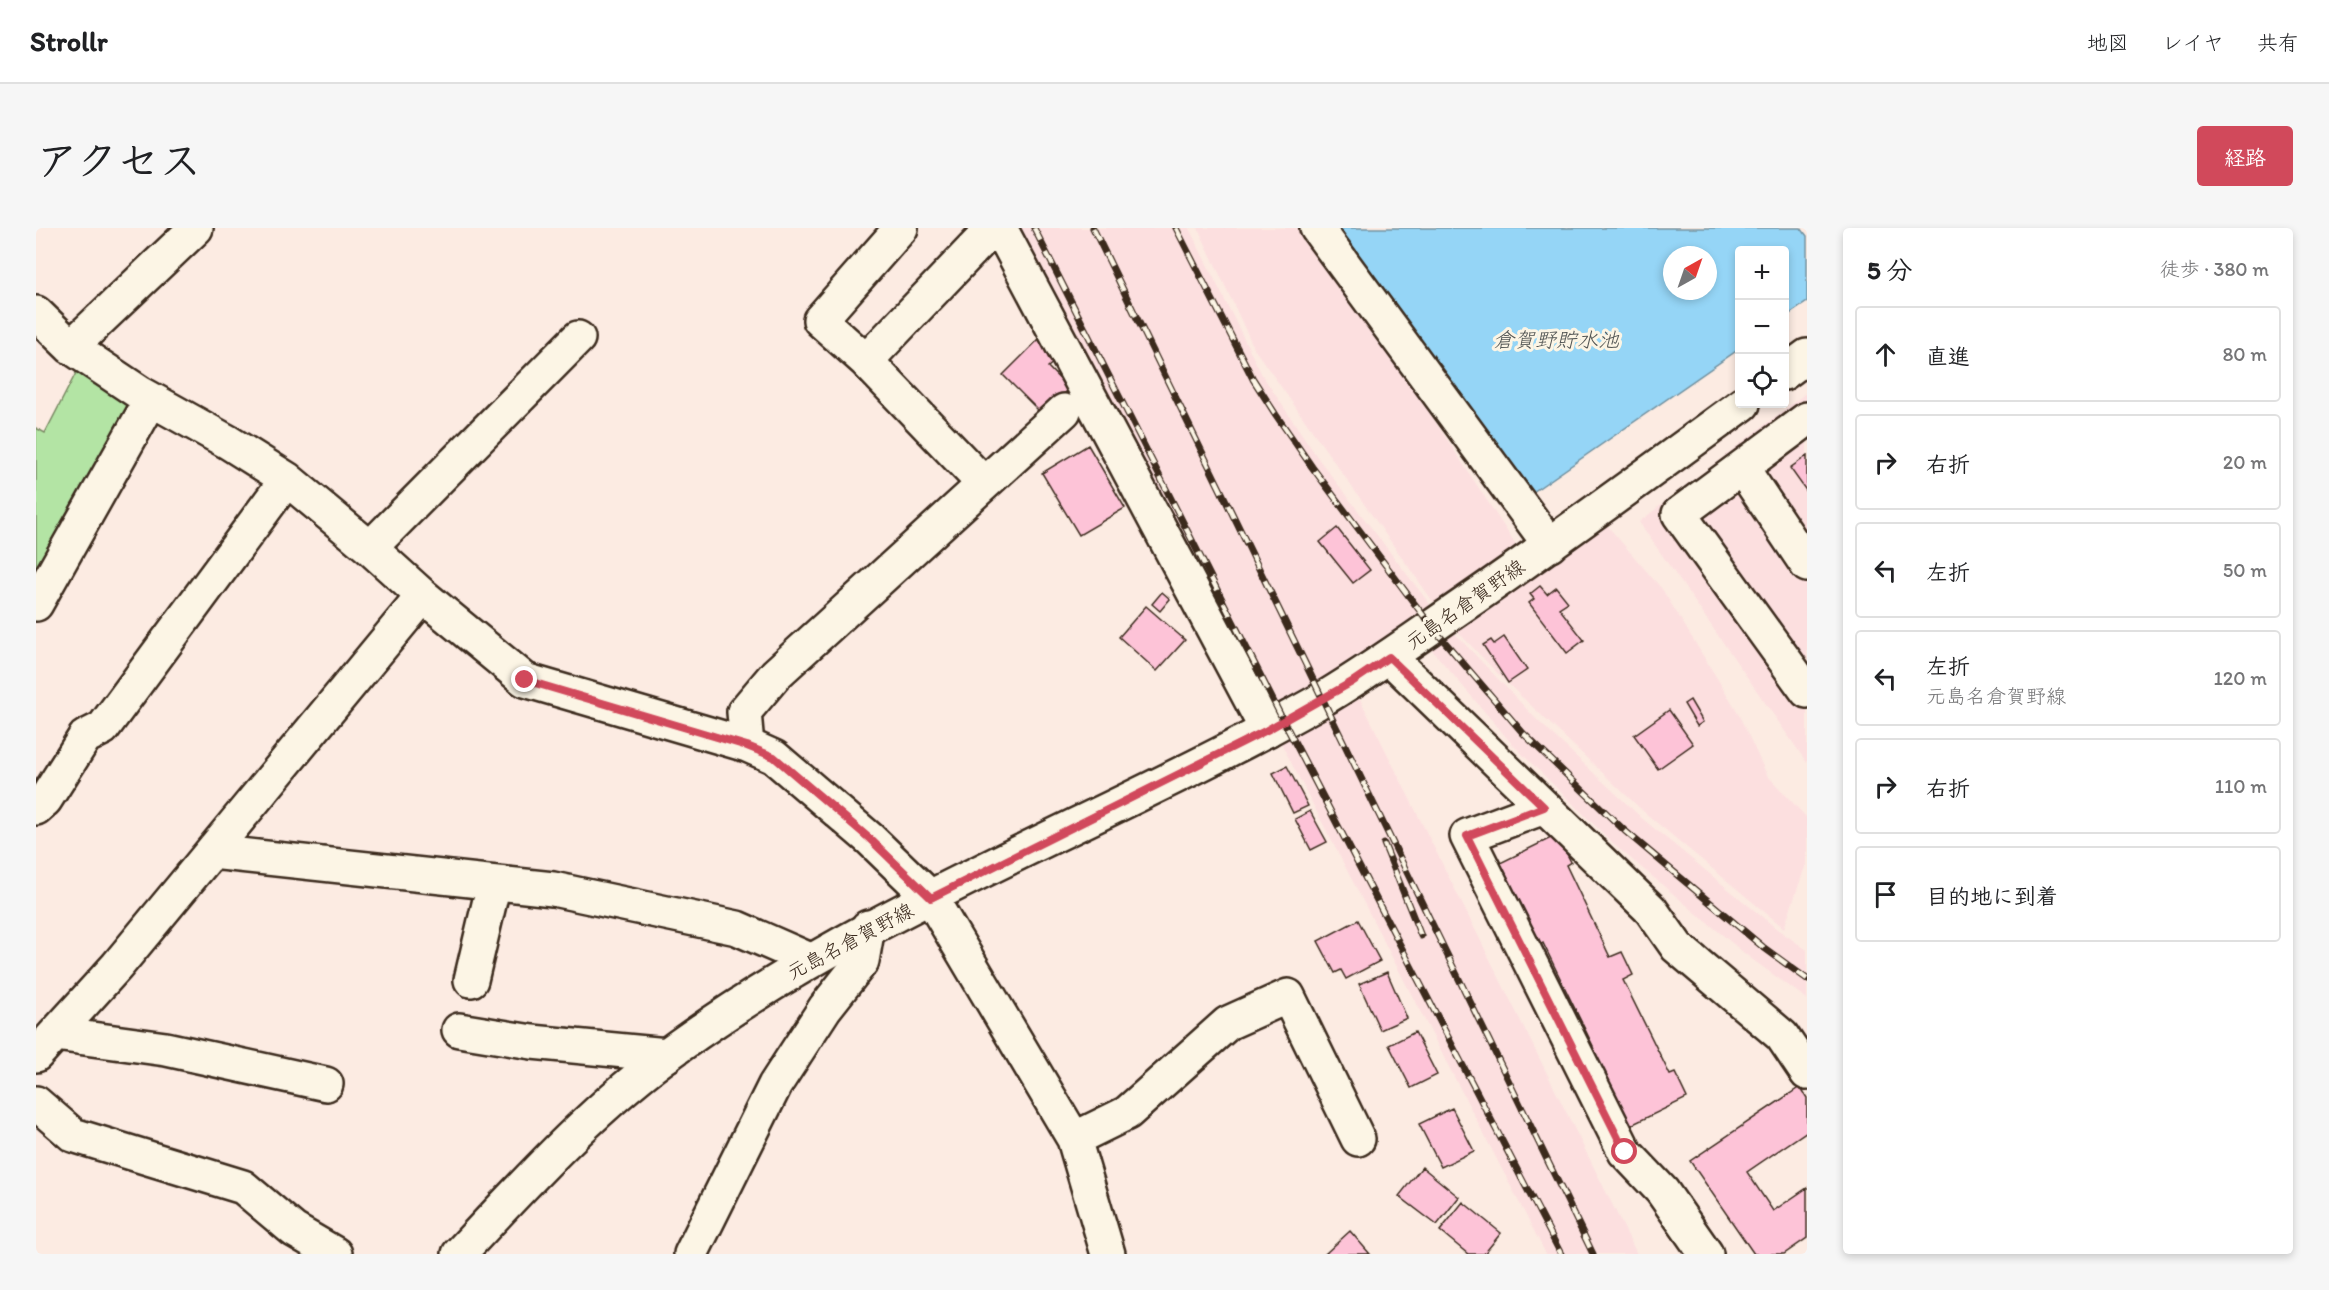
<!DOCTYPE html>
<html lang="ja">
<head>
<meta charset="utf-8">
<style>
  :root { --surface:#fff; --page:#f6f6f6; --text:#202124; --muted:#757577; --line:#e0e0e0; --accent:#d1495b }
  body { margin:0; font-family:Itim,"Klee One",sans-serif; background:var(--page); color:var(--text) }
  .controls { position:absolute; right:18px; top:18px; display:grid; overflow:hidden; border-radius:6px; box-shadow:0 3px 9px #0003 }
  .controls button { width:54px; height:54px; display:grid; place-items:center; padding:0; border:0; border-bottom:2px solid var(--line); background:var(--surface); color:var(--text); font:30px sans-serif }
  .compass { position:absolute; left:1627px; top:18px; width:54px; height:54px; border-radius:50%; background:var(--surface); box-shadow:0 3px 9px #0003; rotate:40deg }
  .stop { position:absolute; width:18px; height:18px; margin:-14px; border:4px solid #d1495b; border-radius:50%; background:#fff }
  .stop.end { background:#d1495b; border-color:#fff; box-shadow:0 2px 6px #0008 }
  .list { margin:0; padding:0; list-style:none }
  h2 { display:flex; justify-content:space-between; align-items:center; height:78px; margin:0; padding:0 24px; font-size:26px }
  h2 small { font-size:20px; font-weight:400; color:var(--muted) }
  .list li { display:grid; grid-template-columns:39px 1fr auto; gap:18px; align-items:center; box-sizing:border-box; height:96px; margin:0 12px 12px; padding:0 12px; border:2px solid var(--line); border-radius:6px }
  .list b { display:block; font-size:22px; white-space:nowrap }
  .list p { margin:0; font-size:20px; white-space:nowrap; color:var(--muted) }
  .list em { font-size:20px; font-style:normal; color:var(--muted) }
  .icon { flex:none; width:33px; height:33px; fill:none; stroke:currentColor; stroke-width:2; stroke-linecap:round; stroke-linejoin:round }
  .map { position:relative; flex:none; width:1771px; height:1026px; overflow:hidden; border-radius:6px }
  header { display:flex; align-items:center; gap:36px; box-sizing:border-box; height:84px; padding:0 30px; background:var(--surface); border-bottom:2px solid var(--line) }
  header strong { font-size:28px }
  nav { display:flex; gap:33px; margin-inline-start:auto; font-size:21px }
  .intro { display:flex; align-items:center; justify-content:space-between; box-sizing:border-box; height:144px; padding:0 36px }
  h1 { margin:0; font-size:42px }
  .button { padding:15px 27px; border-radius:6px; background:var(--accent); color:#fff; font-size:21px; font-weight:700 }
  main { display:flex; gap:36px; padding:0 36px }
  aside { flex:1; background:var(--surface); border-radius:6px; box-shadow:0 3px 9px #0003 }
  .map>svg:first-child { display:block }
  .built { fill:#fcdfdf }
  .green { fill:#b3e4a4; stroke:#778761; stroke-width:1.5 }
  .water { fill:#95d5f6; stroke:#7191a0; stroke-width:1.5; fill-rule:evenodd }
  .building { fill:#fdc3d7; stroke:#3b2a1e; stroke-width:1.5 }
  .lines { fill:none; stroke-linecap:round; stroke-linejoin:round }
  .minor-casing { stroke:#3b2a1e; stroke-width:38 }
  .major-casing { stroke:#3b2a1e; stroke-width:38 }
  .minor { stroke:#fcf5e5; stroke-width:33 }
  .major { stroke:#fcf5e5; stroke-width:33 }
  .rail-casing { stroke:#3b2a1e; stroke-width:7 }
  .rail { stroke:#fcf5e5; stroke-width:4.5; stroke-dasharray:14; stroke-linecap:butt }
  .route { stroke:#d1495b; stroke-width:8 }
  .labels { text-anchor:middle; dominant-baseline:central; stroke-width:6; stroke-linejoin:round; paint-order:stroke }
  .street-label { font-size:20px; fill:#3b2a1e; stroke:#fcf5e5 }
  .water-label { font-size:21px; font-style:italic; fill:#525554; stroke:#fcf5e5 }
</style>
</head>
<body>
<header>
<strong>Strollr</strong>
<nav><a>地図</a><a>レイヤ</a><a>共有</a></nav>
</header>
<div class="intro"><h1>アクセス</h1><a class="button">経路</a></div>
<main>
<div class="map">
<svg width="1771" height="1026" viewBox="0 0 1771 1026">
  <rect width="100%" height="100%" fill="#fcebe2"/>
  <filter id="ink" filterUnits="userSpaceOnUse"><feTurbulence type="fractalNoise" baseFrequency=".0167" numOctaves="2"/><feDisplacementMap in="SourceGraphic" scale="12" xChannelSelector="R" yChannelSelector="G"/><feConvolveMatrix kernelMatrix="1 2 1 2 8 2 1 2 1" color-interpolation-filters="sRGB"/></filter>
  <g filter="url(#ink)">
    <path class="built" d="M978 0H1153L1226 147 1284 233 1406 392 1501 492 1608 592 1741 701 1771 722V771L1713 729 1582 620 1477 517 1384 408 1373 392 1308 439 1601 1026H1510Z
      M1162 0H1265L1335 95 1482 320 1401 379 1219 122Z
      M1771 164V535L1603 294Z
      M1568 294 1626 361 1700 481 1731 547 1771 590V633L1748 700 1608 584 1469 453 1421 403Z"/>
    <path class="green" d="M41 143 94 173 4 347 0 345V200L9 205Z"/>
    <path class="water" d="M1297 0H1765L1771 8V74L1749 89 1748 22H1704L1703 121 1494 266ZM1636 27H1672V63H1636Z"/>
    <path class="building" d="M1006 108 1019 133 1012 139 1037 165 1011 191 967 147Z
      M1052 217 1089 280 1043 307 1006 245Z
      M1771 228V264L1754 240Z
      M1301 300 1334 342 1317 355 1284 314Z
      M1504 358 1511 366 1520 359 1532 374 1523 380 1548 412 1531 425 1493 375 1498 371 1494 366Z
      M1126 364 1134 371 1124 383 1116 376Z
      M1110 378 1149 412 1121 443 1083 409Z
      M1468 409 1491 442 1472 455 1447 417 1455 412 1458 416Z
      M1654 472 1667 494 1661 498 1648 476Z
      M1633 482 1657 516 1622 541 1598 507Z
      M1251 538 1272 578 1257 585 1237 545Z
      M1274 583 1291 614 1275 622 1259 591Z
      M1521 607 1535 634 1530 637 1574 729 1586 724 1597 747 1587 752 1634 847 1639 845 1651 870 1589 900 1551 821 1557 818 1507 715 1498 720 1458 638Z
      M1322 692 1344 733 1310 751 1305 742 1299 745 1282 713Z
      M1351 744 1371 790 1344 802 1323 756Z
      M1379 804 1401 847 1375 860 1353 817Z
      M1764 859 1771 870V903L1711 944 1737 983 1771 960V1010L1748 1026H1718L1654 933Z
      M1416 880 1438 923 1405 939 1383 896Z
      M1386 939 1423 969 1401 997 1363 968Z
      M1427 974 1465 1005 1448 1026H1432L1404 1003Z
      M1314 1003 1334 1026H1289Z"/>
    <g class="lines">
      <defs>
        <path id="minor" d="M964 0 1231 502
          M1281 0 1514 317
          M0 85 35 119 104 165 192 214 251 251 334 320 387 368 489 452 711 517 738 529 834 611 895 670 1038 911 1072 1026
          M35 119 160 0
          M830 133 957 0
          M1771 191 1643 286 1771 463
          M1706 240 1771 337
          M948 256 1028 183
          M334 320 542 110
          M0 376 115 172
          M1353 429 1615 682 1641 719 1746 808 1771 845
          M711 517 708 484 740 446 948 256 830 133 784 92 865 0
          M1508 579 1431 608 1589 924 1626 963 1670 1026
          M0 580 9 572 49 509 67 500 251 251
          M176 624 517 661 701 700 774 732
          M435 752 458 655
          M423 802 496 814 631 827
          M19 806 130 821 290 856
          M0 827 81 738 387 368
          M0 875 37 907 207 959 258 1002 299 1026
          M1038 911 1091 885 1192 795 1252 768 1322 911
          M655 1026 739 857 789 780 826 733 832 699"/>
        <path id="major" d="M1748 145 1771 128
          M423 1026C492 952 560 877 643 818 840 676 1070 593 1280 475 1330 446 1375 413 1423 380 1519 314 1613 245 1707 176"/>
      </defs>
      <use href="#minor" class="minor-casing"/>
      <use href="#major" class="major-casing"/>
      <use href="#minor" class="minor"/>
      <use href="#major" class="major"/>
      <defs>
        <path id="rail" d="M998 0 1247 492 1525 1026
          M1057 0 1557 1026
          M1140 0 1217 151 1240 187 1276 239 1396 399 1487 505 1589 603 1727 719 1771 751
          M1348 616 1385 708"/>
      </defs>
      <use href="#rail" class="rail-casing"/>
      <use href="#rail" class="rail"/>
    </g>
  </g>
  <g class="lines" filter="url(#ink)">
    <path class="route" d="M489 452 711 518 738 529 834 611 895 670 1231 502 1316 454 1353 429 1508 579 1431 608 1589 924"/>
  </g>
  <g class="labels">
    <g class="street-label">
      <text transform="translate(1429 376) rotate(-35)">元島名倉賀野線</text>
      <text transform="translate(814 713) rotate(-28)">元島名倉賀野線</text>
    </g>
    <g class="water-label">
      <text x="1520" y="111">倉賀野貯水池</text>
    </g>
  </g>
</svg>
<div class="controls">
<button>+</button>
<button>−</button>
<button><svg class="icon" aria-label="locate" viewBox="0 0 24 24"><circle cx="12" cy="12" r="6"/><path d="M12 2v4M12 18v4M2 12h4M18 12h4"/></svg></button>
</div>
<svg class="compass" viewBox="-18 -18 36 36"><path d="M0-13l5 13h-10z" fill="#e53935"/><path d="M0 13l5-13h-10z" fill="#757577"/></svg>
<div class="stop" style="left:1589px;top:924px"></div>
<div class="stop end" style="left:489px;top:452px"></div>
</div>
<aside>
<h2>5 分<small>徒歩 · 380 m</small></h2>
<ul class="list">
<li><svg class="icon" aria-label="ahead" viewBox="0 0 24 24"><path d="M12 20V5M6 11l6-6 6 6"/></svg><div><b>直進</b></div><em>80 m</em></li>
<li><svg class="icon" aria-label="right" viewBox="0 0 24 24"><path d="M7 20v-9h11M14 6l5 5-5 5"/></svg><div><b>右折</b></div><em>20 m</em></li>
<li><svg class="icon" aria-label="left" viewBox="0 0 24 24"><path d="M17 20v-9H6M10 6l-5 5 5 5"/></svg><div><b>左折</b></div><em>50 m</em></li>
<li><svg class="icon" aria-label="left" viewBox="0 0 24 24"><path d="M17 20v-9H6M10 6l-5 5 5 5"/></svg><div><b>左折</b><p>元島名倉賀野線</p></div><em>120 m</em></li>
<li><svg class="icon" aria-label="right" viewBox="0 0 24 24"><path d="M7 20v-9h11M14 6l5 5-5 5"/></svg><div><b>右折</b></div><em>110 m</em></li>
<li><svg class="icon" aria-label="arrive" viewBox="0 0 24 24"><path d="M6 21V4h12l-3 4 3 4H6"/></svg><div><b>目的地に到着</b></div></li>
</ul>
</aside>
</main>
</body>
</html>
